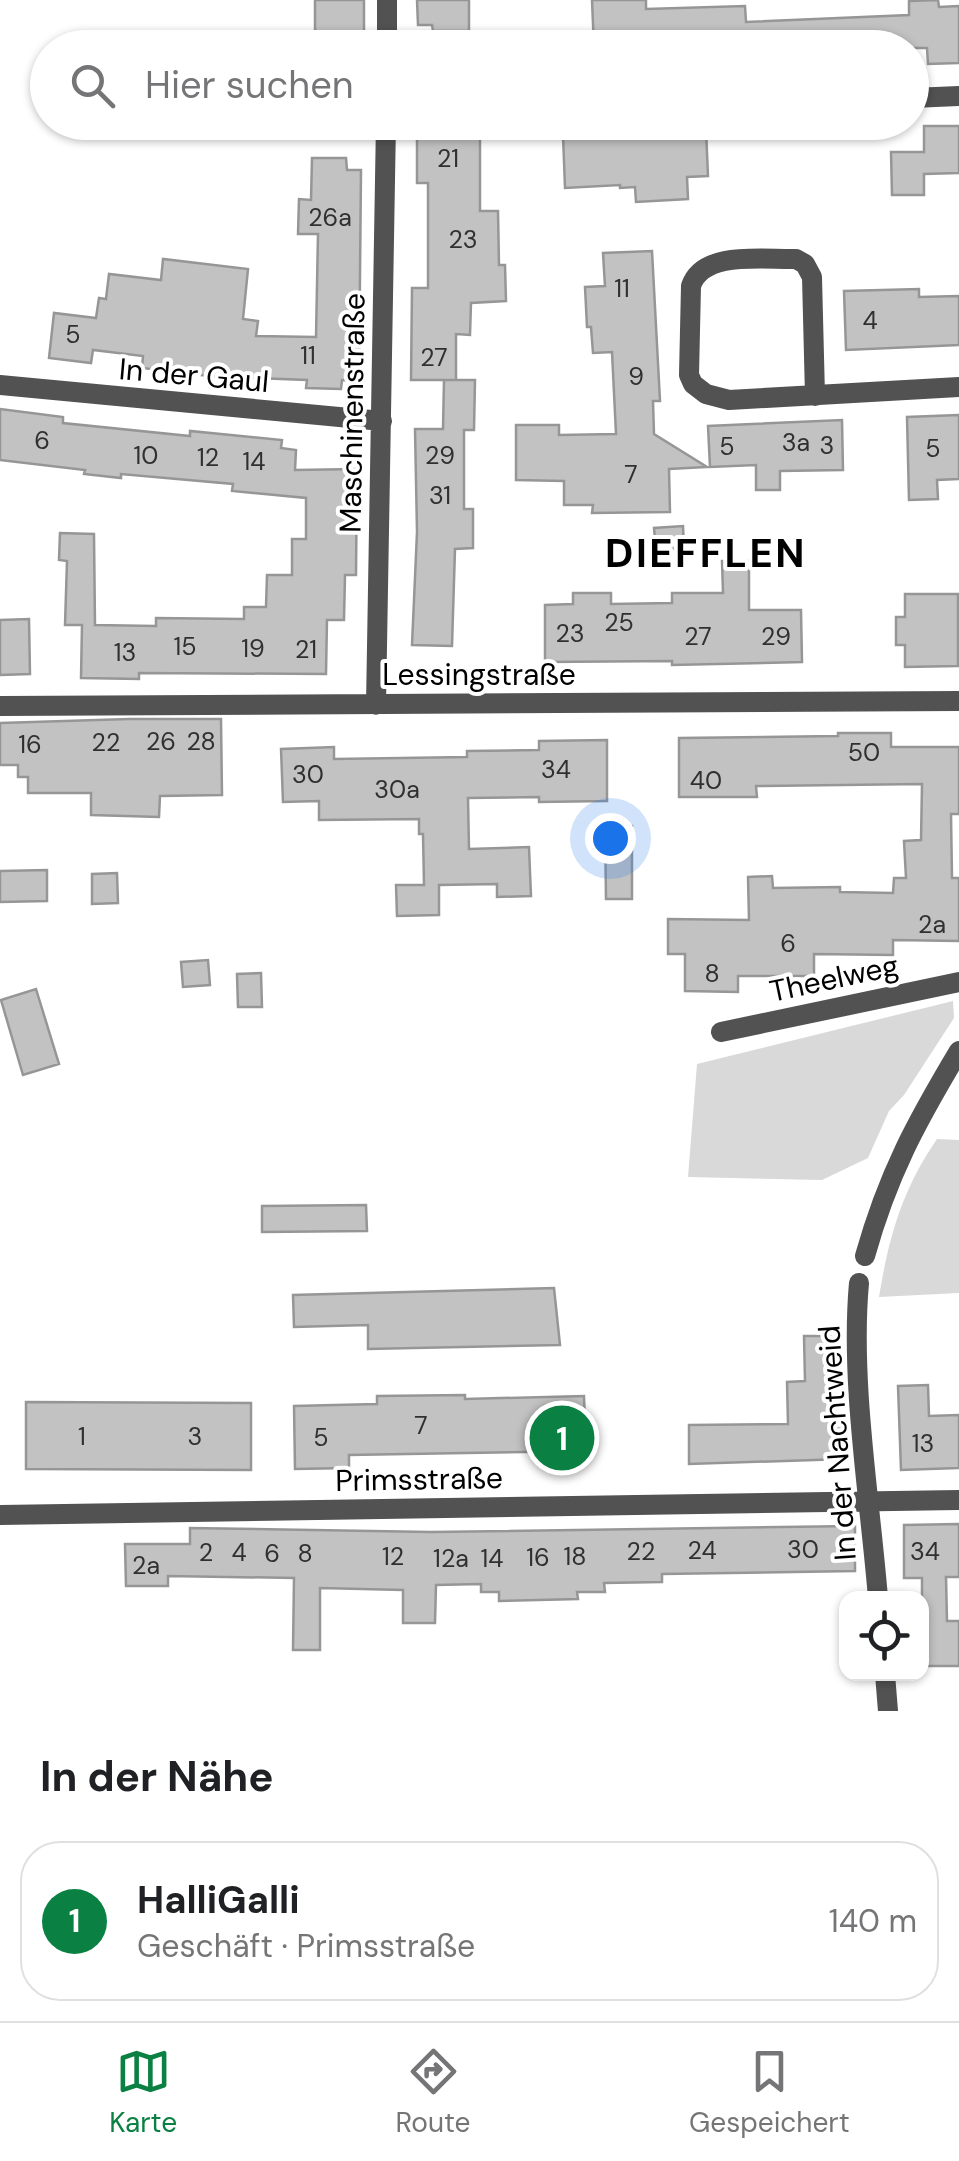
<!DOCTYPE html>
<html lang="de">
<head>
<meta charset="utf-8">
<style>
  :root { --surface:#fff; --page:#f2f2f2; --text:#202124; --muted:#757577; --line:#e0e0e0; --accent:#0b8043 }
  body { margin:0; font-family:"DM Sans",sans-serif; background:var(--page); color:var(--text) }
  .controls { position:absolute; right:30px; bottom:30px; display:grid; overflow:hidden; border-radius:20px; box-shadow:0 2px 8px #0004 }
  .controls button { width:90px; height:90px; display:grid; place-items:center; padding:0; border:0; border-bottom:2px solid var(--line); background:var(--surface); color:var(--text); font:50px sans-serif }
  .you { position:absolute; left:610px; top:838px; width:35px; height:35px; margin:-25px; border:8px solid #fff; border-radius:50%; background:#1a73e8; box-shadow:0 0 0 15px #1a73e833 }
  .badge { display:grid; place-items:center; width:65px; height:65px; border-radius:50%; background:var(--accent); color:#fff; font-size:32px; font-weight:700 }
  .pin { position:absolute; translate:-50% -50%; border:5px solid #fff; box-shadow:0 2px 10px #0006 }
  .list { margin:0; padding:0; list-style:none }
  h2 { display:flex; justify-content:space-between; align-items:center; height:130px; margin:0; padding:0 40px; font-size:42px }
  h2 small { font-size:32px; font-weight:400; color:var(--muted) }
  .list li { display:grid; grid-template-columns:65px 1fr auto; gap:30px; align-items:center; box-sizing:border-box; height:160px; margin:0 20px 20px; padding:0 20px; border:2px solid var(--line); border-radius:40px }
  .list b { display:block; font-size:38px; white-space:nowrap }
  .list p { margin:0; font-size:32px; white-space:nowrap; color:var(--muted) }
  .list em { font-size:32px; font-style:normal; color:var(--muted) }
  .icon { flex:none; width:55px; height:55px; fill:none; stroke:currentColor; stroke-width:2; stroke-linecap:round; stroke-linejoin:round }
  .map { position:relative; flex:none; width:959px; height:1711px; overflow:hidden }
  .search { position:absolute; background:var(--surface); box-shadow:0 2px 8px #0004; left:30px; right:30px; top:30px; height:110px; display:flex; align-items:center; gap:25px; box-sizing:border-box; padding:0 35px; border-radius:55px; color:var(--muted); font-size:38px }
  .sheet { height:310px; background:var(--surface) }
  nav { display:flex; justify-content:space-around; align-items:center; box-sizing:border-box; height:140px; border-top:2px solid var(--line); background:var(--surface); font-size:28px; color:var(--muted) }
  nav a { display:grid; justify-items:center; gap:5px }
  nav .on { color:var(--accent) }
  .map>svg:first-child { display:block }
  .green { fill:#d9d9d9 }
  .building { fill:#c2c2c2; stroke:#969696; stroke-width:2.5 }
  .lines { fill:none; stroke-linecap:round; stroke-linejoin:round }
  .street { stroke:#525252; stroke-width:20 }
  .labels { text-anchor:middle; dominant-baseline:central; stroke-width:8; stroke-linejoin:round; paint-order:stroke }
  .number-label { font-size:25px; fill:#303030 }
  .street-label { font-size:30px; fill:#000; stroke:#fff }
  .district-label { font-size:40px; font-weight:bold; letter-spacing:2.5px; fill:#000; stroke:#fff }
</style>
</head>
<body>
<div class="map">
<svg width="959" height="1711" viewBox="0 0 959 1711">
  <rect width="100%" height="100%" fill="#fff"/>
  <path class="green" d="M953 1001 954 1018 904 1095 889 1111 868 1158 822 1180 688 1177 697 1064Z
    M937 1139 959 1140V1293L879 1297C889 1236 902 1190 937 1139Z"/>
  <path class="building" d="M315 0H364V33H315Z
    M417 0H469V31H433L432 25H418Z
    M592 0H646V9L745 6 746 22 909 15V1L938 0 939 7 959 6V63L928 64 927 48H594Z
    M417 122H457V137H480V211H498L499 265H505L506 301 471 303 470 335 456 334V380H411L412 288H428V183H417Z
    M924 126H959V173L924 174V195H892L891 152H924Z
    M706 129 708 176 687 177 688 199 636 202 635 187 620 188V185L565 188 563 135Z
    M312 158H346L347 170H361L359 381 342 380 341 389 306 388 307 380 251 378V381L142 368 143 356 93 350 91 363 49 358 54 313 96 318 99 298 106 299 109 274 161 280 163 259 248 269 243 319 258 321 256 336 316 337 318 234H298L299 199 311 200Z
    M652 251 660 401H653L654 434 707 467 669 469 670 512 592 513 593 505H564V481L516 480V425H559V435L616 434 612 352 593 353 591 327H587L585 287 605 286 603 253Z
    M919 289V297L959 296V345L846 350 844 291Z
    M444 380H475L474 430H464V509H473V548L455 549 452 646 412 645 417 532 415 429H443Z
    M0 409 63 417V423L190 436V431L282 440 281 448 296 450 295 470 357 469 356 575H345L344 620H327L326 674 139 673V679L81 678 82 625H65L67 561 59 560 60 533 94 534 95 625 156 626V618L244 619V607H266L267 575H292V539H306V498L232 491 233 484 121 474V478L84 474 85 470 0 460Z
    M959 415V479L937 480 938 499 909 500 907 417Z
    M842 420 843 470 780 471V490H756V465L710 467 708 426Z
    M683 526 684 548 656 550 654 528Z
    M722 561H749V610H801L802 662 672 665V661L545 662V605L573 604V593H611V604L672 603V593H723Z
    M905 594H958V666L905 667V645H896V617H905Z
    M29 619 30 674 0 675V620Z
    M129 719H221L222 795 160 796 159 817 91 815V793H28V777H18V765H0V723Z
    M838 733H891V747H959V814H951L952 878H959V941L893 940V955L814 954V976H738V992L685 991V954H668V919L749 920 748 877 772 876 773 888 840 887V892L893 893 894 878H906L904 841 921 840 922 784 756 786 757 797H679V738L838 736Z
    M607 740V801L539 802V797L468 798 469 849 529 847 531 896 497 897V884L439 885V915L397 916 396 885H424L423 834H419V819L319 820V801L283 802 281 749 334 747V759L467 757V751L539 750V741Z
    M632 826V899H606L605 827Z
    M47 870V901L0 902V871Z
    M117 873 118 903 92 904V874Z
    M208 960 210 985 183 987 181 962Z
    M261 973 262 1007H238L237 974Z
    M36 989 59 1064 23 1075 1 1000Z
    M366 1205 367 1231 262 1232V1206Z
    M554 1288 560 1345 368 1349V1325L294 1327 293 1295Z
    M804 1336H830V1380H834L836 1416H842L844 1459 689 1464V1425L788 1424 787 1382 805 1381Z
    M928 1385 929 1416 959 1415V1468L901 1470 898 1386Z
    M465 1395V1399L584 1396 586 1451 349 1455V1468L295 1469 294 1406 377 1404V1396Z
    M26 1402 251 1403V1470L26 1469Z
    M959 1524V1577H946L947 1621H959V1666H922V1578H904V1525Z
    M855 1526V1571L662 1574V1582L604 1583 605 1592H577L578 1599 499 1601V1592H481V1584L436 1585 435 1623H403V1590L320 1588V1650H293L294 1578 168 1576V1586H126L125 1544H190V1528L431 1532Z"/>
  <g class="lines">
    <path class="street" d="M387 48V0
      M912 98 959 96
      M0 385 382 421
      M815 396 812 277 805 264 796 259C764 260 703 250 691 286L689 375 693 384 706 394 729 400 959 387
      M376 705 386 122
      M0 706 959 701
      M721 1032 959 982
      M865 1256C888 1174 916 1123 959 1051
      M859 1283C850 1381 870 1499 878 1598
      M0 1515 959 1500
      M885 1674 888 1711"/>
  </g>
  <g class="labels">
    <g class="number-label">
      <text x="448" y="158">21</text>
      <text x="330" y="217">26a</text>
      <text x="463" y="239">23</text>
      <text x="622" y="288">11</text>
      <text x="870" y="320">4</text>
      <text x="73" y="334">5</text>
      <text x="308" y="355">11</text>
      <text x="434" y="357">27</text>
      <text x="636" y="376">9</text>
      <text x="42" y="440">6</text>
      <text x="796" y="442">3a</text>
      <text x="827" y="445">3</text>
      <text x="727" y="446">5</text>
      <text x="933" y="448">5</text>
      <text x="146" y="455">10</text>
      <text x="440" y="455">29</text>
      <text x="208" y="457">12</text>
      <text x="254" y="461">14</text>
      <text x="631" y="474">7</text>
      <text x="440" y="495">31</text>
      <text x="619" y="622">25</text>
      <text x="570" y="633">23</text>
      <text x="698" y="636">27</text>
      <text x="776" y="636">29</text>
      <text x="185" y="646">15</text>
      <text x="253" y="648">19</text>
      <text x="306" y="649">21</text>
      <text x="125" y="652">13</text>
      <text x="161" y="741">26</text>
      <text x="201" y="741">28</text>
      <text x="106" y="742">22</text>
      <text x="30" y="744">16</text>
      <text x="864" y="752">50</text>
      <text x="556" y="769">34</text>
      <text x="308" y="774">30</text>
      <text x="706" y="780">40</text>
      <text x="397" y="789">30a</text>
      <text x="932" y="924">2a</text>
      <text x="788" y="943">6</text>
      <text x="712" y="973">8</text>
      <text x="421" y="1425">7</text>
      <text x="82" y="1436">1</text>
      <text x="195" y="1436">3</text>
      <text x="321" y="1437">5</text>
      <text x="923" y="1443">13</text>
      <text x="803" y="1549">30</text>
      <text x="702" y="1550">24</text>
      <text x="641" y="1551">22</text>
      <text x="925" y="1551">34</text>
      <text x="206" y="1552">2</text>
      <text x="239" y="1552">4</text>
      <text x="272" y="1553">6</text>
      <text x="305" y="1553">8</text>
      <text x="393" y="1556">12</text>
      <text x="575" y="1556">18</text>
      <text x="538" y="1557">16</text>
      <text x="451" y="1558">12a</text>
      <text x="492" y="1558">14</text>
      <text x="146" y="1565">2a</text>
    </g>
    <g class="street-label">
      <text transform="translate(194 375) rotate(5)">In der Gaul</text>
      <text transform="translate(352 413) rotate(-89)">Maschinenstraße</text>
      <text x="479" y="674">Lessingstraße</text>
      <text transform="translate(834 978) rotate(-12)">Theelweg</text>
      <text transform="translate(837 1443) rotate(-94)">In der Nachtweid</text>
      <text transform="translate(419 1479) rotate(-1)">Primsstraße</text>
    </g>
    <g class="district-label">
      <text x="706" y="553">DIEFFLEN</text>
    </g>
  </g>
</svg>
<div class="controls">
<button><svg class="icon" aria-label="locate" viewBox="0 0 24 24"><circle cx="12" cy="12" r="6"/><path d="M12 2v4M12 18v4M2 12h4M18 12h4"/></svg></button>
</div>
<div class="you"></div>
<div class="pin badge" style="left:562px;top:1438px">1</div>
<div class="search"><svg class="icon" aria-label="search" viewBox="0 0 24 24"><circle cx="10" cy="10" r="6"/><path d="M15 15l6 6"/></svg>Hier suchen</div>
</div>
<section class="sheet">
<h2>In der Nähe<small></small></h2>
<ul class="list">
<li><span class="badge">1</span><div><b>HalliGalli</b><p>Geschäft · Primsstraße</p></div><em>140 m</em></li>
</ul>
</section>
<nav>
<a class="on"><svg class="icon" aria-label="map" viewBox="0 0 24 24"><path d="M3 6l6-2 6 2 6-2v14l-6 2-6-2-6 2zM9 4v14M15 6v14"/></svg>Karte</a>
<a><svg class="icon" aria-label="directions" viewBox="0 0 24 24"><path d="M12 3l9 9-9 9-9-9zM9 14v-3h6M13 9l2 2-2 2"/></svg>Route</a>
<a><svg class="icon" aria-label="saved" viewBox="0 0 24 24"><path d="M7 4h10v16l-5-4-5 4z"/></svg>Gespeichert</a>
</nav>
</body>
</html>
